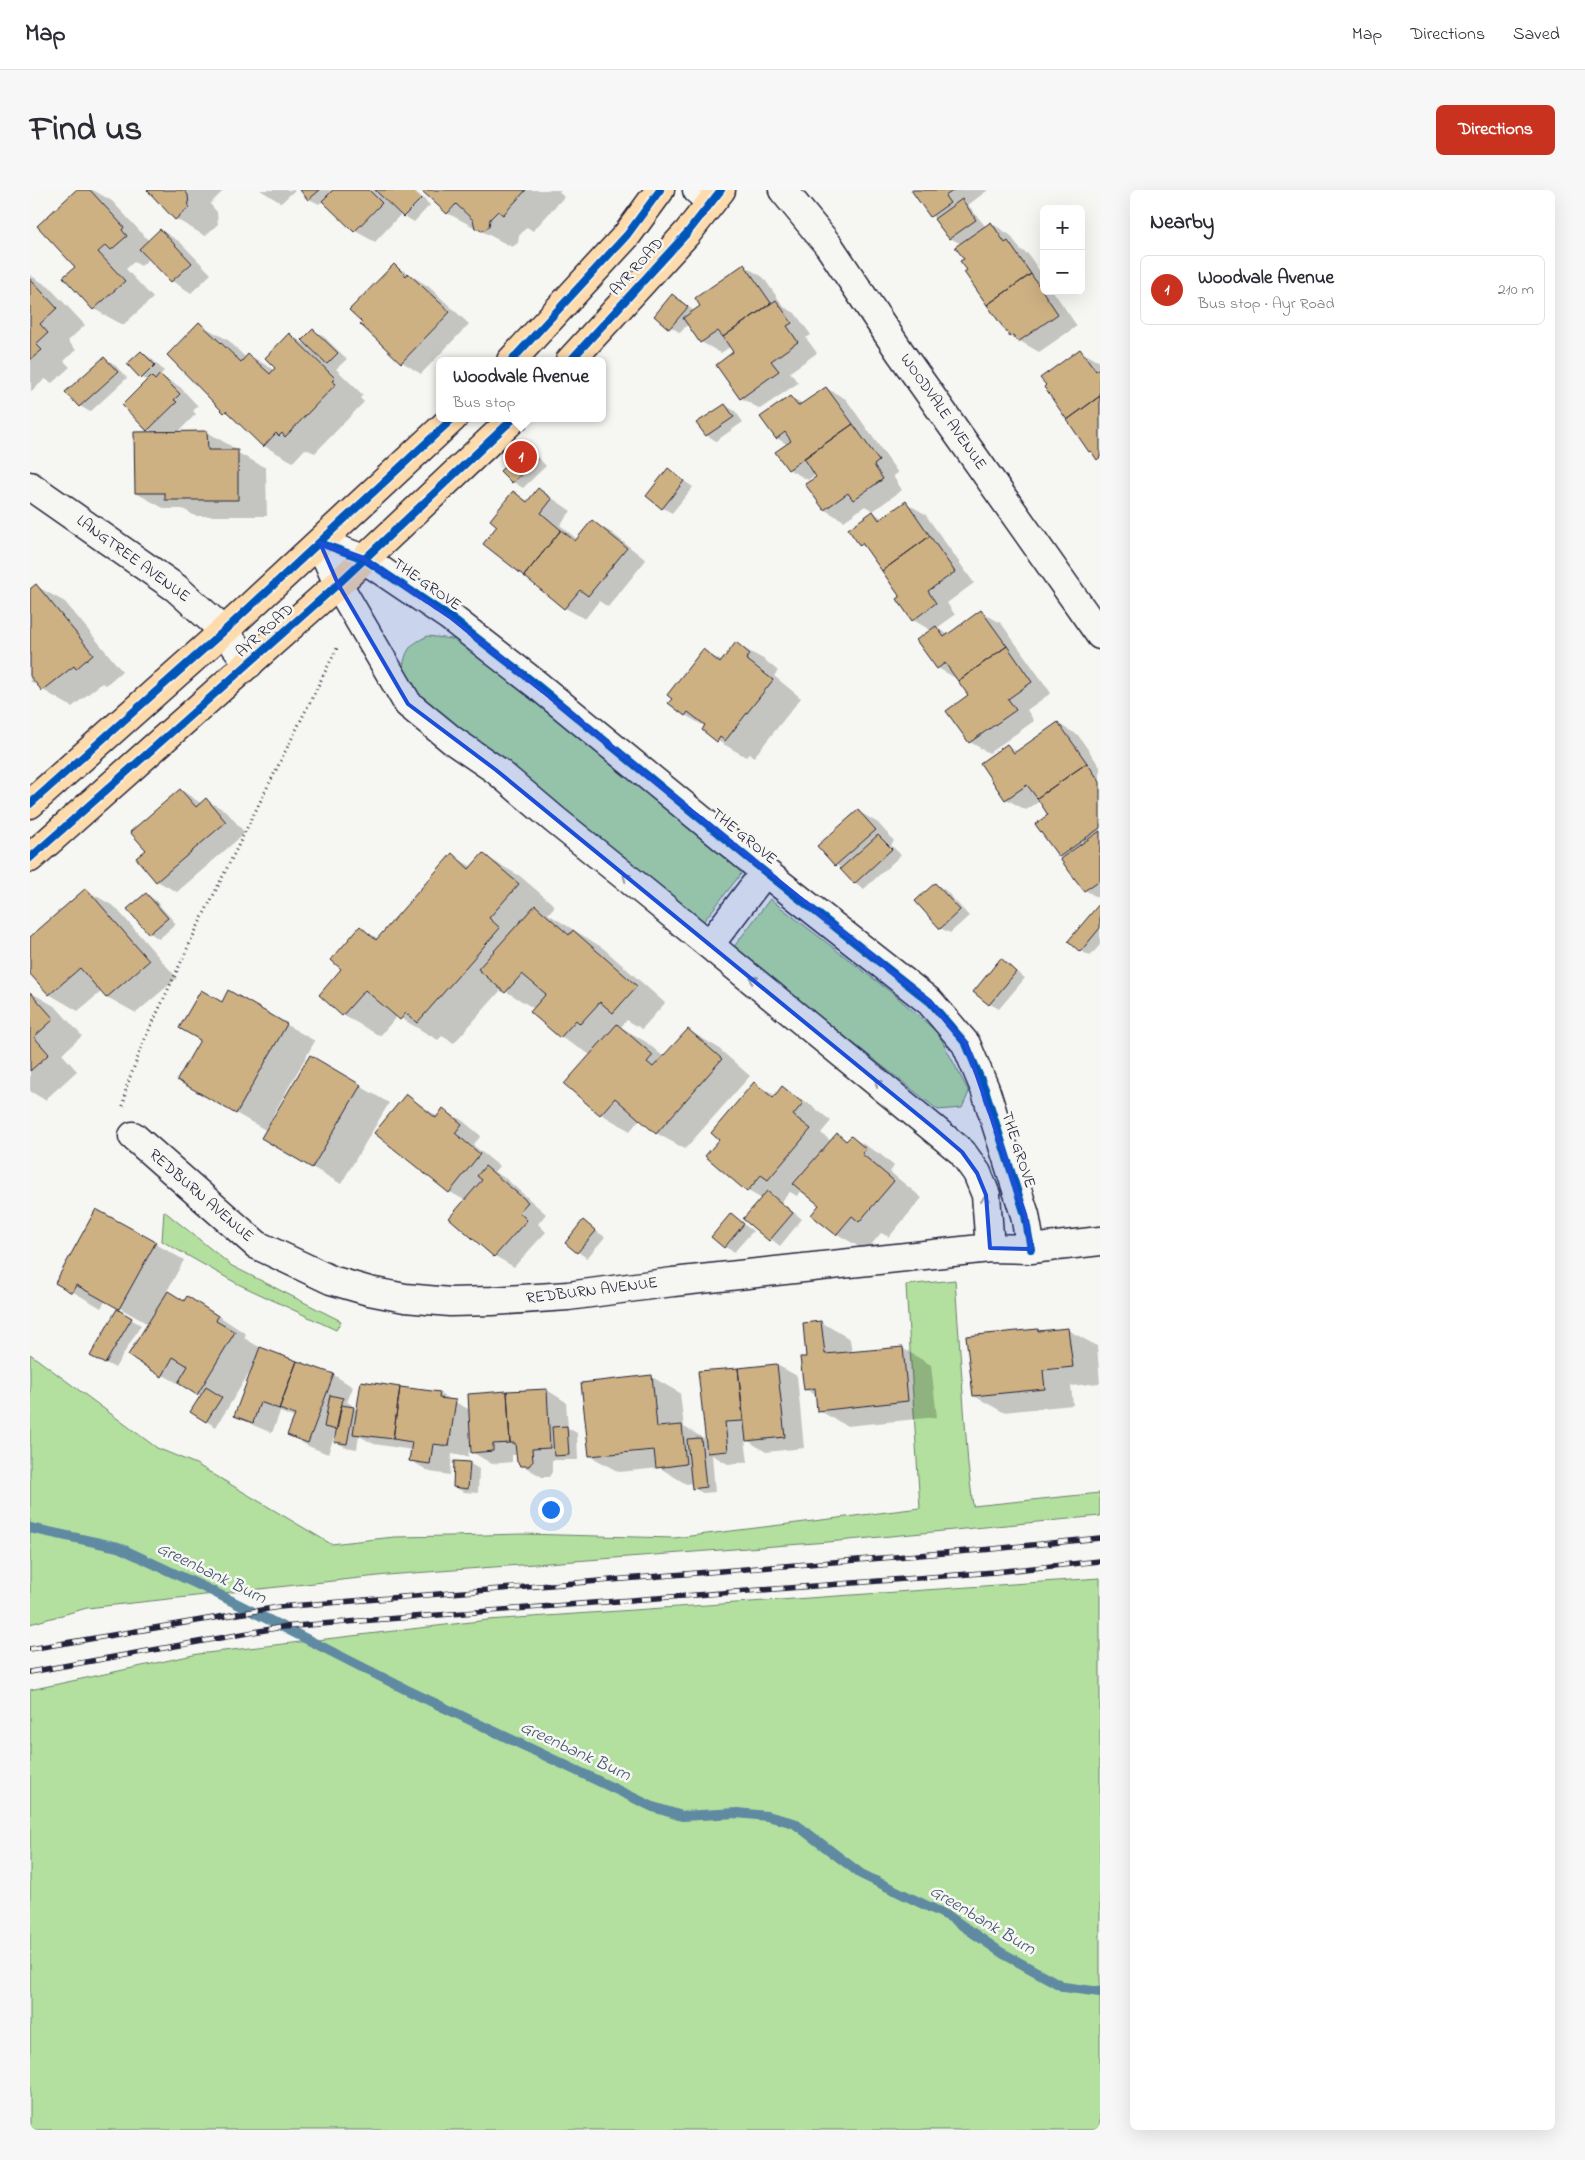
<!DOCTYPE html>
<html lang="en">
<head>
<meta charset="utf-8">
<style>
  :root { --surface:#fff; --page:#f7f7f7; --text:#2b2b33; --muted:#7c7c81; --line:#e1e1e2; --accent:#c8321e }
  body { margin:0; font-family:"Indie Flower",sans-serif; background:var(--page); color:var(--text) }
  .controls { position:absolute; right:15px; top:15px; display:grid; overflow:hidden; border-radius:8px; box-shadow:0 5px 20px #0002 }
  .controls button { width:45px; height:45px; display:grid; place-items:center; padding:0; border:0; border-bottom:1px solid var(--line); background:var(--surface); color:var(--text); font:25px sans-serif }
  .you { position:absolute; left:520px; top:1319px; width:18px; height:18px; margin:-12px; border:4px solid #fff; border-radius:50%; background:#1a73e8; box-shadow:0 0 0 8px #1a73e833 }
  .badge { display:grid; place-items:center; width:32px; height:32px; border-radius:50%; background:var(--accent); color:#fff; font-size:16px; font-weight:700 }
  .pin { position:absolute; translate:-50% -50%; border:2px solid #fff; box-shadow:0 1px 5px #0006 }
  .popup { position:absolute; left:406px; top:167px; width:170px; height:65px; box-sizing:border-box; display:grid; place-content:center; border-radius:8px; background:var(--surface); filter:drop-shadow(0 1px 4px #0005); font-size:16px; white-space:nowrap; color:var(--muted) }
  .popup b { font-size:19px; color:var(--text) }
  .popup::after { content:''; position:absolute; left:50%; top:100%; margin-left:-10px; border:10px solid transparent; border-top-color:var(--surface) }
  .list { margin:0; padding:0; list-style:none }
  h2 { display:flex; justify-content:space-between; align-items:center; height:65px; margin:0; padding:0 20px; font-size:21px }
  h2 small { font-size:16px; font-weight:400; color:var(--muted) }
  .list li { display:grid; grid-template-columns:32px 1fr auto; gap:15px; align-items:center; box-sizing:border-box; height:70px; margin:0 10px 10px; padding:0 10px; border:1px solid var(--line); border-radius:8px }
  .list b { display:block; font-size:19px; white-space:nowrap }
  .list p { margin:0; font-size:16px; white-space:nowrap; color:var(--muted) }
  .list em { font-size:16px; font-style:normal; color:var(--muted) }
  .map { position:relative; flex:none; width:1070px; height:1940px; overflow:hidden; border-radius:8px }
  header { display:flex; align-items:center; gap:30px; box-sizing:border-box; height:70px; padding:0 25px; background:var(--surface); border-bottom:1px solid var(--line) }
  header strong { font-size:24px }
  nav { display:flex; gap:28px; margin-inline-start:auto; font-size:18px }
  .intro { display:flex; align-items:center; justify-content:space-between; box-sizing:border-box; height:120px; padding:0 30px }
  h1 { margin:0; font-size:35px }
  .button { padding:12px 22px; border-radius:8px; background:var(--accent); color:#fff; font-size:18px; font-weight:700 }
  main { display:flex; gap:30px; padding:0 30px }
  aside { flex:1; background:var(--surface); border-radius:8px; box-shadow:0 5px 20px #0002 }
  .map>svg:first-child { display:block }
  .green { fill:#b3e09e; stroke:#6a816c }
  .shadow { fill:#0003 }
  .lines { fill:none; stroke-linecap:round; stroke-linejoin:round }
  .stream { stroke:#5e8aa2; stroke-width:10 }
  .building { fill:#ceb183; stroke:#22223b }
  .street-casing { stroke:#22223b; stroke-width:31 }
  .primary-casing { stroke:#22223b; stroke-width:31 }
  .path { stroke:#22223b; stroke-width:3; stroke-dasharray:1 4; stroke-linecap:butt }
  .street { stroke:#f6f6f2; stroke-width:28 }
  .primary { stroke:#fedbac; stroke-width:28 }
  .rail-casing { stroke:#22223b; stroke-width:5.5 }
  .rail { stroke:#f6f6f2; stroke-width:4; stroke-dasharray:11; stroke-linecap:butt }
  .cycleway-casing { stroke:#f6f6f2; stroke-width:11 }
  .cycleway { stroke:#0057b8; stroke-width:8 }
  .oneway { stroke:#9797a0 }
  .marked { fill:#1d4ed8; fill-opacity:0.2; stroke:#1d4ed8; stroke-width:4; stroke-linejoin:round }
  .labels { text-anchor:middle; dominant-baseline:central; stroke-width:5; stroke-linejoin:round; paint-order:stroke }
  .street-label { font-size:16px; fill:#22223b; stroke:#f6f6f2 }
  .water-label { font-size:18px; font-style:italic; fill:#40566e; stroke:#f6f6f2 }
</style>
</head>
<body>
<header>
<strong>Map</strong>
<nav><a>Map</a><a>Directions</a><a>Saved</a></nav>
</header>
<div class="intro"><h1>Find us</h1><a class="button">Directions</a></div>
<main>
<div class="map">
<svg width="1070" height="1940" viewBox="0 0 1070 1940">
  <rect width="100%" height="100%" fill="#f6f6f2"/>
  <filter id="ink" filterUnits="userSpaceOnUse"><feTurbulence type="fractalNoise" baseFrequency=".02" numOctaves="2"/><feDisplacementMap in="SourceGraphic" scale="10" xChannelSelector="R" yChannelSelector="G"/><feConvolveMatrix kernelMatrix="1 2 1 2 8 2 1 2 1" color-interpolation-filters="sRGB"/></filter>
  <g filter="url(#ink)">
    <path class="green" d="M398 446 429 450 714 680 673 732 406 520 371 486C376 463 375 456 398 446Z
      M740 709 866 806 908 843 939 902 932 918 908 920 703 758Z
      M134 1021 202 1076 311 1131 306 1140 206 1093 132 1051Z
      M925 1090 938 1275 943 1316 1070 1303V1326L798 1352 357 1385 57 1418 0 1434V1164L127 1258 166 1274 301 1354 364 1347 421 1346 492 1344 644 1348 890 1318 876 1095Z
      M1070 1388V1940H0V1500L168 1464 458 1430Z"/>
    <path class="shadow" d="M47 0H63L82 11 119 51 131 40 150 52 181 84 161 103 142 91 120 68 111 76 104 72 96 79 123 108 93 135 64 119 46 77Z
      M119 0H194L180 14 187 22 188 34 175 46 146 29Z
      M230 0H265L251 13Z
      M272 0H384L400 15 384 32 371 24 345 52 325 41 294 10 289 14 279 9Z
      M393 0H531L529 2 534 7 503 41 497 37 489 46 488 53 482 57 417 23Z
      M882 0H958L938 15 956 37 961 33 980 45 991 60 998 64 1014 88V101H1023L1047 136 1009 162 981 146 938 80 931 54 920 48Z
      M364 75 398 96 439 134 391 184 372 172 331 134Z
      M714 76 733 87 754 117 765 123 781 145 776 148 787 163 760 182 768 193 730 219 711 208 705 162 701 156 691 163 671 152 658 134 650 143 626 126 643 105 664 121Z
      M0 85 19 97 55 135 38 151 46 160 34 171 40 177 22 193 15 189 1 202Z
      M169 134 198 150 216 168 219 165 244 180 259 145 279 156 283 140 293 146 317 169 306 179 333 205 330 208 334 212 285 263 275 259 263 272 234 256 206 228 195 222Z
      M1050 161 1070 172V270L1060 261 1018 196Z
      M111 162 121 168 134 181 130 185 150 197 168 216 163 221 166 224 147 243 177 242 206 259V262L236 278 237 326H165L153 319H135L106 303 123 243 94 215 118 191 112 188Z
      M74 168 84 174 97 188 60 222 50 216 37 202Z
      M796 198 816 209 868 283 863 286 872 300 843 321 835 316 814 331 795 320 777 295 788 287 786 284 778 290 758 279V255L747 248 760 207 773 214Z
      M695 215 705 221 713 232 686 251 677 245Z
      M495 259 505 264 516 276 493 298 483 292 472 281Z
      M638 280 663 297 642 323 633 318Z
      M509 299 541 321 530 335 548 350 563 332 582 343 616 370 578 417 569 411 555 429 535 418 469 336 484 303 499 312Z
      M876 313 895 324 944 393 917 413 925 425 907 438 919 445 951 422 971 433 1021 503 997 520 1004 531 959 563 940 552V505L927 489 908 478 902 441 883 430 872 407 838 359 831 355 843 322 853 329Z
      M6 396 35 412 92 481 76 495 72 493 42 517 13 500 7 492 5 494 0 491V401Z
      M706 454 735 470 748 481 744 486 771 508 724 567 719 564 716 567 688 551 676 537 655 525 674 461 693 472Z
      M1028 534 1048 545 1070 577V709L1055 700 1034 669 1029 666 1020 625 1010 611 996 620 976 609 977 556 988 562Z
      M151 600 172 614 176 610 196 621 215 643 147 702 127 691 118 661Z
      M828 621 848 633 864 651 861 655 871 665 834 699 824 693 789 656Z
      M422 665 442 677 453 665 490 686 525 716 518 724 573 758 635 813 612 839 597 830 591 837 616 852 634 867 658 840 687 857 720 886 655 959 626 943 610 929 600 941 571 924 536 893 561 865 530 847 505 819 472 799 424 853 412 846 408 850 367 826 350 846 313 825V779L330 738 349 749Z
      M905 694 915 700 939 726 920 743 910 738Z
      M56 700 85 717 147 788 106 823 77 807 72 801 48 821 19 804 0 782V748Z
      M116 704 125 710 146 734 129 749 120 743Z
      M1070 715V755L1060 766 1051 761Z
      M971 770 995 788 969 819 960 814Z
      M0 802 26 817 52 846 32 864 47 881 15 910 0 901Z
      M199 802 285 851 243 925 245 927 280 867 359 913 311 994 232 948 237 941 148 890Z
      M725 894 746 906 752 898 781 915 801 931 791 943 801 951 807 944 818 951 821 947 850 964 864 976 860 982 892 1008 859 1047 851 1043 836 1061 807 1044 783 1025 791 1015 772 1000 767 1006 760 1002 751 1012 772 1029 750 1056 715 1029 732 1009 718 1001 691 949Z
      M376 905 408 927 414 920 433 931 451 946 443 955 469 976 464 982 475 988 516 1024 508 1034 516 1042 484 1077 465 1066 421 1028 436 1011 420 1002Z
      M67 1021 154 1070 137 1101 155 1112 158 1108 186 1124 216 1144 214 1148 231 1158 304 1185 323 1197 317 1212 322 1215 321 1218 328 1220 332 1192 410 1204 440 1220 517 1200 536 1212 538 1238 547 1243 548 1270H522V1282L519 1287H512L492 1275 487 1265H482V1272L462 1274 442 1262 441 1252 438 1267 422 1264 420 1285 400 1282 380 1270 382 1260 344 1254 329 1246 327 1259 315 1257 306 1252V1241L298 1264 278 1256 259 1245 265 1228 250 1222 242 1243 225 1236 205 1225 221 1180 186 1237 161 1222 171 1206 133 1185 118 1134 76 1110 71 1118 26 1092Z
      M701 1025 723 1041 704 1062 695 1057Z
      M553 1032 575 1047 557 1068 548 1062Z
      M87 1121 111 1135 85 1178 61 1165Z
      M791 1132 820 1149 822 1163 872 1158 901 1175 907 1227 817 1236 788 1220 787 1206 775 1199 778 1168 774 1134Z
      M1008 1140 1011 1142 1038 1140 1067 1156 1070 1193 1041 1196 1043 1215 973 1222 944 1206Z
      M747 1175 767 1186 774 1258 736 1262 715 1249 718 1272 698 1274 682 1265 685 1302 673 1303 663 1298V1293L656 1294 630 1278 589 1282 560 1266 622 1187 650 1203 654 1237 677 1250 669 1183Z
      M439 1273 449 1279 448 1303 434 1302 424 1297Z"/>
    <g class="lines">
      <path class="stream" d="M0 1338 88 1357 186 1403 375 1499 623 1617 652 1626 707 1623 737 1626 764 1633 831 1684 920 1727 972 1763 1034 1797 1070 1802"/>
    </g>
    <path class="building" d="M46 0H60L94 37 92 40 97 46 81 60 76 55 68 62 95 91 63 120 33 87 45 77 7 36Z
      M117 0H154L158 5 159 17 145 30Z
      M270 0H290L278 10Z
      M303 0H339L352 13 324 42 292 11Z
      M345 0H382L391 9 373 27Z
      M391 0H496L473 25 468 21 460 29 459 37 452 41 445 38 443 30 426 14 417 24Z
      M881 0H924L915 6 920 13 900 27Z
      M932 9 946 30 919 49 904 29Z
      M961 32 975 53 978 51 1001 84 957 115 934 82 937 80 930 71 934 69 925 57Z
      M130 39 162 73 141 92 109 59Z
      M364 74 376 86 378 83 420 122 371 173 330 134 332 132 319 120Z
      M714 74 741 113 693 147 688 141 670 153 653 128 670 116 665 108Z
      M1001 84 1028 124 988 152 983 145 980 147 957 115Z
      M0 89 27 118 10 134 18 143 6 154 12 160 0 170Z
      M642 104 658 117 639 139 624 126Z
      M746 110 762 133 757 136 768 152 741 171 749 181 710 209 686 175 703 162 693 147Z
      M169 132 211 172 218 164 240 184 245 178 235 168 259 143 305 188 302 191 306 194 255 247 252 243 249 246 246 243 233 257 196 221 194 223 137 165Z
      M283 139 308 163 297 174 272 150Z
      M1050 159 1066 181 1070 177V206L1037 230 1014 197 1016 195 1010 188Z
      M111 161 125 175 111 189 97 174Z
      M74 167 88 182 49 217 35 202Z
      M130 184 150 204 144 210 147 212 117 241 92 215 121 186 125 190Z
      M796 197 823 234 758 280 745 262 761 251 755 242 746 249 730 227 760 206 768 216Z
      M1070 206V267L1067 270 1061 261 1059 262 1037 230Z
      M695 214 704 227 676 246 666 233Z
      M823 234 849 271 844 275 853 289 823 310 818 303 794 320 775 294 786 287 774 268Z
      M177 241 178 260H208V310H135V303H105L104 242Z
      M495 257 507 270 482 293 470 281Z
      M638 278 654 291 632 319 616 306Z
      M508 298 522 309 511 323 531 340 494 386 453 354 467 336 460 330 483 301 497 312Z
      M876 311 900 346 852 381 832 353 830 356 818 339 843 321 849 330Z
      M562 330 597 358 558 406 550 400 534 419 494 386 531 340 545 351Z
      M900 346 925 382 898 401 906 413 882 431 867 409 870 407 852 381Z
      M6 394 63 464 46 479 44 476 12 501 0 486V399Z
      M951 420 977 456 928 491 915 473 907 479 886 450 906 436 914 447Z
      M706 452 720 464 716 469 743 490 695 551 690 547 687 552 672 540 675 535 658 522 655 526 638 513 642 509 637 505 673 459 690 473Z
      M977 456 1002 492 978 509 986 520 939 553 916 521 938 505 928 491Z
      M1028 532 1057 573 1007 608 997 595 975 610 950 573 977 554 984 563Z
      M1057 573 1070 592V638L1029 667 1005 634 1018 625 1007 608Z
      M150 599 166 617 176 608 196 632 126 692 106 668 116 660 100 642Z
      M828 620 846 640 805 676 787 656Z
      M1070 641V690L1054 701 1030 669Z
      M848 645 862 659 824 694 810 679Z
      M422 663 439 679 453 663 489 694 459 728 470 738 387 833 376 823 370 830 335 800 312 826 289 805 311 779 301 770 330 736 346 750Z
      M905 693 930 720 910 739 885 711Z
      M56 698 119 771 76 808 50 778 19 805 0 784V747Z
      M116 703 138 728 119 744 97 719Z
      M1070 713V738L1050 762 1038 751Z
      M505 715 539 745 543 740 607 796 583 823 570 812 550 834 546 830 530 848 500 822 516 804 492 784 475 803 448 779Z
      M971 768 986 782 959 815 943 802Z
      M171 800 192 812 198 800 257 834 206 924 147 890 170 850 149 838Z
      M0 802 24 829 4 847 19 864 0 881Z
      M587 834 623 865 617 872 623 877 658 839 692 869 626 944 585 908 570 925 534 894Z
      M280 865 331 895 282 978 231 948Z
      M724 892 743 908 752 896 773 913 763 925 781 939 738 990 731 985 717 1002 675 966 689 950 681 943Z
      M376 904 406 928 413 918 432 934 425 943 450 964 419 1003 344 943Z
      M807 943 816 951 821 946 836 959 832 964 864 991 829 1032 822 1026 806 1045 781 1025 789 1015 763 994Z
      M455 976 498 1012 489 1022 497 1030 464 1067 419 1028 452 990 447 986Z
      M737 1001 763 1023 739 1051 713 1029Z
      M66 1019 126 1052 89 1119 46 1095 42 1103 25 1093Z
      M701 1023 714 1034 694 1058 681 1047Z
      M553 1030 566 1041 547 1063 535 1053Z
      M138 1101 154 1111 157 1106 188 1126 186 1131 205 1142 167 1205 148 1193 158 1176 143 1167 132 1187 98 1165Z
      M87 1119 102 1128 75 1174 60 1166Z
      M791 1131 795 1164 873 1157 878 1211 787 1221 785 1198 774 1200 770 1167H776L773 1133Z
      M1038 1138 1043 1177 1013 1180 1015 1199 943 1206 936 1146 1008 1139V1141Z
      M230 1157 267 1171 249 1219 230 1212 223 1233 204 1226Z
      M267 1171 304 1184 278 1253 257 1245 265 1225 249 1219Z
      M747 1174 755 1247 716 1251 708 1178Z
      M708 1178 713 1231 695 1232 698 1261 677 1263 668 1181Z
      M622 1185 627 1237 652 1235 656 1274 626 1278 624 1260 559 1266 551 1193Z
      M331 1191 370 1197 363 1249 323 1244Z
      M176 1197 192 1207 176 1232 160 1222Z
      M370 1197 410 1202 409 1208 426 1210 419 1256 403 1254 400 1274 379 1271 382 1252 363 1249Z
      M517 1199 520 1258 502 1259 503 1271 499 1276H491L487 1272 485 1253H480L477 1201Z
      M477 1201 480 1253 463 1254V1261L441 1263 438 1204Z
      M300 1205 313 1208 307 1240 294 1237Z
      M311 1215 324 1217 317 1254 304 1252Z
      M537 1236 539 1265 524 1266 522 1237Z
      M671 1248 676 1297 662 1299 657 1249Z
      M424 1271 440 1272 438 1299 423 1297Z"/>
    <g class="lines">
      <defs>
        <path id="street" d="M667 0 681 12
          M753 0 799 56 870 162 1070 445
          M0 296 146 398 194 441 219 474
          M290 353 334 369 420 427 506 494 735 682 900 812 936 854 955 899 995 1025 1001 1059
          M290 353 308 394 378 514 422 550 466 580 525 630 616 703 932 962 947 983 956 1005 960 1058
          M680 754 735 682
          M103 946 227 1055 301 1090 339 1101 375 1108 420 1112 462 1111 538 1106 643 1092 960 1058 1001 1059 1070 1051"/>
        <path id="primary" d="M481 171 597 45 630 0
          M540 171 658 42 691 0
          M0 614 194 441 423 228
          M0 668 308 394 484 228"/>
      </defs>
      <use href="#street" class="street-casing"/>
      <use href="#primary" class="primary-casing"/>
      <path class="path" d="M93 916 96 898 114 851 166 740 308 456"/>
      <use href="#street" class="street"/>
      <use href="#primary" class="primary"/>
      <defs>
        <path id="rail" d="M0 1459 249 1417 963 1359 1070 1348
          M0 1482 252 1437 965 1382 1070 1371"/>
      </defs>
      <use href="#rail" class="rail-casing"/>
      <use href="#rail" class="rail"/>
      <defs>
        <path id="cycleway" d="M481 171 597 45 630 0
          M540 171 658 42 691 0
          M290 353 334 369 420 427 506 494 735 682 900 812 936 854 955 899 995 1025 1001 1059
          M0 614 194 441 423 228
          M0 668 308 394 484 228"/>
      </defs>
      <use href="#cycleway" class="cycleway-casing"/>
      <use href="#cycleway" class="cycleway"/>
    </g>
    <defs><path id="oneway-chevron" d="M-2-3.5L2.5 0L-2 3.5" fill="none" stroke-width="1.6" stroke-linecap="round" stroke-linejoin="round" transform="scale(1.25)"/></defs>
    <g class="oneway">
      <use href="#oneway-chevron" transform="translate(596 687) rotate(-142)"/>
      <use href="#oneway-chevron" transform="translate(723 789) rotate(-141)"/>
      <use href="#oneway-chevron" transform="translate(848 893) rotate(-140)"/>
      <use href="#oneway-chevron" transform="translate(955 1009) rotate(-97)"/>
    </g>
  </g>
  <path class="marked" d="M290 353 334 369 420 427 900 812 936 854 995 1025 1001 1059 960 1058 956 1005 947 983 932 962 904 938 466 580 378 514 308 394Z"/>
  <g class="labels">
    <g class="street-label">
      <text transform="translate(607 77) rotate(-48)">AYR ROAD</text>
      <text transform="translate(913 222) rotate(55)">WOODVALE AVENUE</text>
      <text transform="translate(103 369) rotate(36)">LANGTREE AVENUE</text>
      <text transform="translate(397 395) rotate(35)">THE GROVE</text>
      <text transform="translate(235 441) rotate(-42)">AYR ROAD</text>
      <text transform="translate(714 647) rotate(39)">THE GROVE</text>
      <text transform="translate(988 960) rotate(72)">THE GROVE</text>
      <text transform="translate(171 1006) rotate(41)">REDBURN AVENUE</text>
      <text transform="translate(562 1101) rotate(-7)">REDBURN AVENUE</text>
    </g>
    <g class="water-label">
      <text transform="translate(181 1384) rotate(26)">Greenbank Burn</text>
      <text transform="translate(545 1562) rotate(25)">Greenbank Burn</text>
      <text transform="translate(952 1731) rotate(31)">Greenbank Burn</text>
    </g>
  </g>
</svg>
<div class="controls">
<button>+</button>
<button>−</button>
</div>
<div class="you"></div>
<div class="pin badge" style="left:491px;top:267px">1</div>
<div class="popup"><b>Woodvale Avenue</b>Bus stop</div>
</div>
<aside>
<h2>Nearby<small></small></h2>
<ul class="list">
<li><span class="badge">1</span><div><b>Woodvale Avenue</b><p>Bus stop · Ayr Road</p></div><em>210 m</em></li>
</ul>
</aside>
</main>
</body>
</html>
